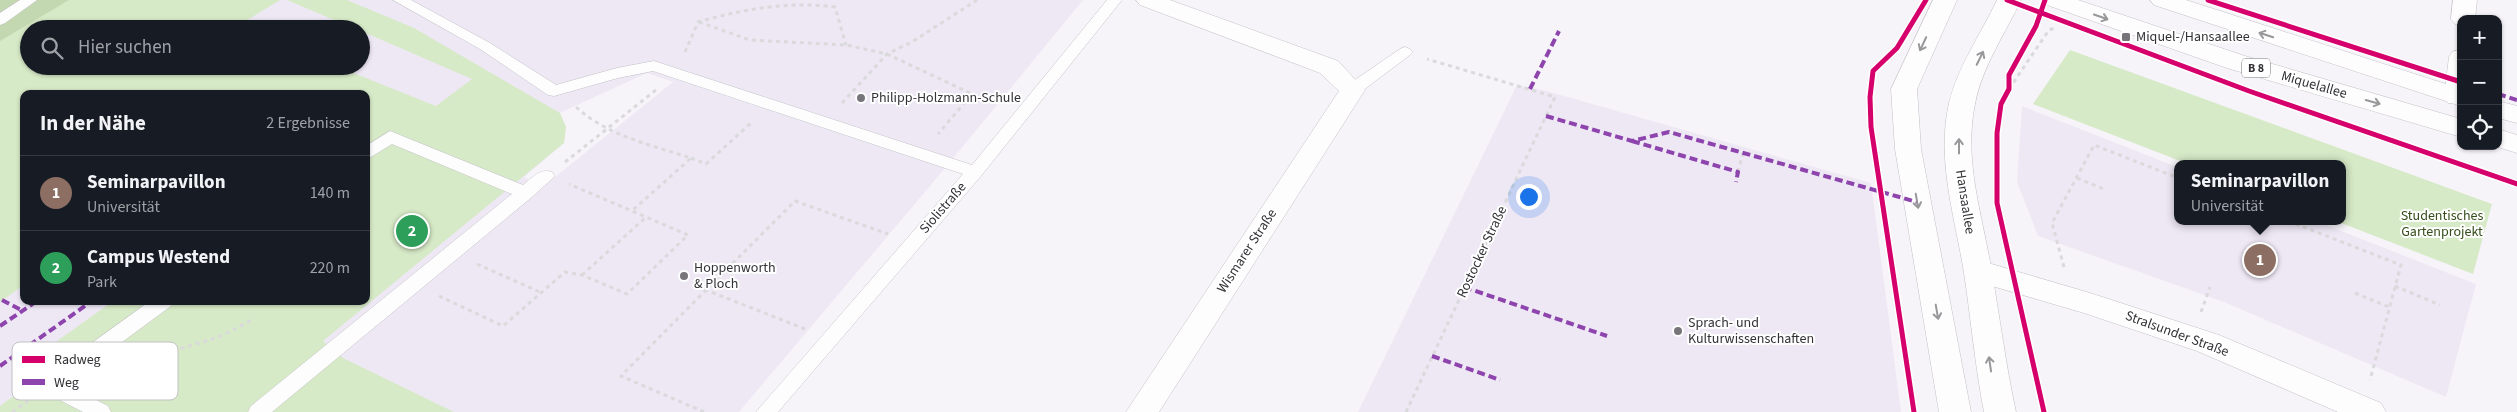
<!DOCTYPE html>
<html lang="de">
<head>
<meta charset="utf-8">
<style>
  :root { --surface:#171b24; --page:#242831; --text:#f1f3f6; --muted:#9ea1a6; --line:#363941; --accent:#0b8043 }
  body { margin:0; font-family:"Source Sans 3",sans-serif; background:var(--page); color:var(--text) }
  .controls { position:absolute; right:15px; top:15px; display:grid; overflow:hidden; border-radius:10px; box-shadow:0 1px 4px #0004 }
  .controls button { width:45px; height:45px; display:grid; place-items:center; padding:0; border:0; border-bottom:1px solid var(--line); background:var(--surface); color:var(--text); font:25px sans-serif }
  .you { position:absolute; left:1528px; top:196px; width:18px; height:18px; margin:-12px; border:4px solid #fff; border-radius:50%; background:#1a73e8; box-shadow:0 0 0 8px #1a73e833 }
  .badge { display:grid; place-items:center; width:32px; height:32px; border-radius:50%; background:var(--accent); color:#fff; font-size:16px; font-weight:700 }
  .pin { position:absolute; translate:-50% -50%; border:2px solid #fff; box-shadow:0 1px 5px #0006 }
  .popup { position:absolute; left:2174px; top:160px; width:172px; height:65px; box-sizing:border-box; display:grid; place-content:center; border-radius:10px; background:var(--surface); filter:drop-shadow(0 1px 4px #0005); font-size:16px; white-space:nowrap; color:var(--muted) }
  .popup b { font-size:19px; color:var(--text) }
  .popup::after { content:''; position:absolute; left:50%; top:100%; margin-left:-10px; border:10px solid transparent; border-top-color:var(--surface) }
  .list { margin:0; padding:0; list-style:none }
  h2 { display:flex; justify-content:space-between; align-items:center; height:65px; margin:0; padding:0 20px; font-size:21px }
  h2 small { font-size:16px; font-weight:400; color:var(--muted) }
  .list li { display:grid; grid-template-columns:32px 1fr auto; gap:15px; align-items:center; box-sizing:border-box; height:75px; padding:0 20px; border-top:1px solid var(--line) }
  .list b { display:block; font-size:19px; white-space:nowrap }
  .list p { margin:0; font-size:16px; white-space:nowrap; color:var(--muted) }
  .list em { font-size:16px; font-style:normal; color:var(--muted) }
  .icon { flex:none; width:28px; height:28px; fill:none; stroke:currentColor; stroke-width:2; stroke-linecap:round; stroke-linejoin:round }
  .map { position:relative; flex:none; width:2517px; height:412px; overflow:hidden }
  .search { position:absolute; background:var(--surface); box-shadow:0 1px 4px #0004; left:20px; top:20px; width:350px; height:55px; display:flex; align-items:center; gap:12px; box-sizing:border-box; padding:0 18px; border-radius:28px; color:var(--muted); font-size:19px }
  .panel { position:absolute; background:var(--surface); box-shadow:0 1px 4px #0004; left:20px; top:90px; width:350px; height:215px; border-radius:10px }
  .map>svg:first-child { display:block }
  .built { fill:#eee8f5; fill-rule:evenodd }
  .green { fill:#d7eac7 }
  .forest { fill:#c3d7b1 }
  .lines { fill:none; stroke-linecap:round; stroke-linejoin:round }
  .lane-casing { stroke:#c3c1c6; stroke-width:1 }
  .street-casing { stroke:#c3c1c6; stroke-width:1 }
  .secondary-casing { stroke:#c3c1c6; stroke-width:1 }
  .primary-casing { stroke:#c3c1c6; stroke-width:1 }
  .path { stroke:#dad9db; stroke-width:3; stroke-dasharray:4 4; stroke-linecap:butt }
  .lane { fill:#fefdfe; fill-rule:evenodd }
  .street { fill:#fefdfe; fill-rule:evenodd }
  .secondary { fill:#fefdfe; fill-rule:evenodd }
  .primary { fill:#fefdfe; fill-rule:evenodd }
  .quiet { stroke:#8e44ad; stroke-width:4; stroke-dasharray:8 4; stroke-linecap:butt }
  .cycleway-casing { stroke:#fff; stroke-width:8 }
  .cycleway { stroke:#d6006c; stroke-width:5 }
  .oneway { stroke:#98979a }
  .poi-dot { fill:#77757a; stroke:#fff; stroke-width:2 }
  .labels { text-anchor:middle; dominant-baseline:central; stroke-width:4; stroke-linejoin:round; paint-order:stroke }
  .shield { fill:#fff; stroke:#706f72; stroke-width:1 }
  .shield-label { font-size:12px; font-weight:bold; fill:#333135 }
  .poi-label { font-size:14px; fill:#333135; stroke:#fff; text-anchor:start }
  .street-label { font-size:14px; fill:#333135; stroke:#fff }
  .park-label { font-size:14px; fill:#344d1a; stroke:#fff }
  .key { fill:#fff; stroke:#c2c1c2; stroke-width:1 }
  .key-label { font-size:14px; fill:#333135 }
</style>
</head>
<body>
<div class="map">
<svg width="2517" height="412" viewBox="0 0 2517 412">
  <rect width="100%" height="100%" fill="#f6f4f9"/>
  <path class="built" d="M74 0H1083L941 173 739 412H0V46ZM29 29H361V66H29ZM647 73 673 82 544 186 524 177 564 143 566 127 560 113ZM24 94H366V301H24Z
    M1517 85 1543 90 1871 183 1901 412H1358Z
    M2022 106 2177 167 2178 221H2316L2476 284 2446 397 2224 302 2038 236 2017 182Z"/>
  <path class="green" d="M0 0H280L236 27 239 29H29V66H336L436 106 472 79 361 31V29H355L287 0H347L414 28 560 113 566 127 564 143 323 341 343 358 454 412H0V406L39 377 21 367 113 301H366V94H24V285L0 302Z
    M2070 50 2492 204 2473 274 2336 221H2342V164H2188L2033 104Z"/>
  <path class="forest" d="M0 0H69L0 41Z"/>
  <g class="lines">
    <defs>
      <path id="lane" d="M20 0H37L5 23 0 25V13Z
        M393 0H411L490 43 556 85 617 68 654 61 972 165 1107 0H1122L981 176 778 412H756L963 174 653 71 618 78 554 96 548 95 480 49Z
        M1405 47 1410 49 1413 52 1410 55 1358 94H1346L1344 90 1346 86 1400 49Z
        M390 131 523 185C532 178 540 168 552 172L555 176 532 197 272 412H248L251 406 512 194 392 144 366 160V146Z
        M150 301H173L171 306 65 384 108 406 111 412H83L42 391 39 385 42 379Z"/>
      <path id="street" d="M1136 0H1170L1338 61 1365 90 1159 412H1126L1339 91 1320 73 1140 5Z
        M2453 0H2477L2475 19H2461V26L2455 24 2451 19Z
        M2461 49V104L2448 103 2444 97 2449 57 2452 52Z
        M1978 260 2090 293 2219 335 2381 403 2386 412H2338L2197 351 2084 313 1968 279 1964 271 1968 263Z"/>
      <path id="secondary" d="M1933 0H1957L1917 89 1921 149 1971 412H1939L1895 149 1891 89Z
        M1997 0H2021C2005 34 1982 67 1975 104 1963 161 1983 217 1992 273 2000 319 2006 366 2016 412H1984C1975 366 1971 319 1964 273 1955 217 1936 160 1949 103 1958 66 1981 34 1997 0Z"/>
      <path id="primary" d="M2043 0H2078L2245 56 2461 119V137L2227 68 2047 5Z
        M2150 0H2186L2461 89V106L2154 5Z
        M2498 101 2517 106V123L2498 118Z
        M2498 129 2517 135V153L2495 146H2498Z"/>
    </defs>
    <use href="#lane" class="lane-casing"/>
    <use href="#street" class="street-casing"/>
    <use href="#secondary" class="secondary-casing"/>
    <use href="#primary" class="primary-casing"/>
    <path class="path" d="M699 22 750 40 846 45 887 54 972 94 938 134
      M685 52 698 22C743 9 789 1 835 7L846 45
      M2009 89 2049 30 2055 28
      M842 103 887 54 912 42 977 0
      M576 107C608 136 651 145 691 158L633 210
      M691 158 706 164 751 123
      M565 162 656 90
      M1738 172 1743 153
      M2077 178 2106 190
      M2288 221 2401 265 2370 380
      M477 264 542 293
      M2064 267 2052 223 2094 145 2178 178
      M582 275 645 218
      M2395 286 2440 305
      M2355 293 2389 307
      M439 296 503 326 565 272 582 275 627 294 688 235 569 184
      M2201 312 2210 287
      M805 329 706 290 795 201 888 234
      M119 367 219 337 252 320
      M12 412 28 401
      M704 412 621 376 706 290
      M1406 412 1555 97 1427 59"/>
    <use href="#lane" class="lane"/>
    <use href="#street" class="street"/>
    <use href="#secondary" class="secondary"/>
    <use href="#primary" class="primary"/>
    <path class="quiet" d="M1530 89 1559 31
      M2498 94 2517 100
      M1546 116 1632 141 1669 132 1917 202
      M1632 141 1738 172 1736 182
      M1464 287 1607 336
      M2 300 23 311
      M0 326 37 301
      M1432 356 1500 380
      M0 366 92 301"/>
    <defs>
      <path id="cycleway" d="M2007 0 2249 91 2517 184
        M2208 0 2461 82
        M1914 412 1871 127 1870 97 1873 71 1897 48 1926 0
        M2044 412 1997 203V133L2001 104 2009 89V75L2036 26 2045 0"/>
    </defs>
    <use href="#cycleway" class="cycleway-casing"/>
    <use href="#cycleway" class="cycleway"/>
  </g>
  <defs><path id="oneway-shaft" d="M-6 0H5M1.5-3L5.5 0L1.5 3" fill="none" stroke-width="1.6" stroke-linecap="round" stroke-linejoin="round" transform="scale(1.25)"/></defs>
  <g class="oneway">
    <use href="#oneway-shaft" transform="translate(2101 17) rotate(19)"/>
    <use href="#oneway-shaft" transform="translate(2266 35) rotate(-162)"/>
    <use href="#oneway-shaft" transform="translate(1923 44) rotate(115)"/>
    <use href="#oneway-shaft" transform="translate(1980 58) rotate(-64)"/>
    <use href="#oneway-shaft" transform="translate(2373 102) rotate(16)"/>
    <use href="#oneway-shaft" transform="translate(1959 146) rotate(-90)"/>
    <use href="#oneway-shaft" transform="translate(1917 201) rotate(80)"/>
    <use href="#oneway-shaft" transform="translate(1937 312) rotate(80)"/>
    <use href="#oneway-shaft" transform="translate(1990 364) rotate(-98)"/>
  </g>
  <g class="poi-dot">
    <rect x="2121" y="32" width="10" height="10" rx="2.5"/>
    <circle cx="861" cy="98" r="5"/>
    <circle cx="684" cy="276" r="5"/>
    <circle cx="1678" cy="331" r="5"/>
  </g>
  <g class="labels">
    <rect class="shield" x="2242" y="58.5" width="28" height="19" rx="4"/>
    <g class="shield-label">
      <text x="2256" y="68">B 8</text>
    </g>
    <g class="poi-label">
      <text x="2136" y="37">Miquel-/Hansaallee</text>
      <text x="871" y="98">Philipp-Holzmann-Schule</text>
      <text x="694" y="268">Hoppenworth<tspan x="694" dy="16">&amp; Ploch</tspan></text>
      <text x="1688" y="323">Sprach- und<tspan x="1688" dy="16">Kulturwissenschaften</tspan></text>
    </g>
    <g class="street-label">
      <text transform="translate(2314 85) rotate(16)">Miquelallee</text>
      <text transform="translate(1965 202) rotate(81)">Hansaallee</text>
      <text transform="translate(943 208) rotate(-49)">Siolistraße</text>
      <text transform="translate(1247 251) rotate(-57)">Wismarer Straße</text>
      <text transform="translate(1482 252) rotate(-65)">Rostocker Straße</text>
      <text transform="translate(2177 334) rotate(20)">Stralsunder Straße</text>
    </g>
    <g class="park-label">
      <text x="2442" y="216">Studentisches<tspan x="2442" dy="16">Gartenprojekt</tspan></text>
    </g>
  </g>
  <rect x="12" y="342" width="166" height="58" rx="8" class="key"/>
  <rect x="22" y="356" width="23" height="7" fill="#d6006c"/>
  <rect x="22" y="379" width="23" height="6" fill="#8e44ad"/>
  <g class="key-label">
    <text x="54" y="364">Radweg</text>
    <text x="54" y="387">Weg</text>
  </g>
</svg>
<div class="controls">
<button>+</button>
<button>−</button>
<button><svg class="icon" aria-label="locate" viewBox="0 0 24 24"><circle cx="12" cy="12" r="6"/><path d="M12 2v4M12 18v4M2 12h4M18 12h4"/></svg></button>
</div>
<div class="you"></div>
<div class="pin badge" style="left:2260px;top:260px;background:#8d6e63">1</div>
<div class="popup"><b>Seminarpavillon</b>Universität</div>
<div class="pin badge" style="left:412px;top:231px;background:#2e9e5b">2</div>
<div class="search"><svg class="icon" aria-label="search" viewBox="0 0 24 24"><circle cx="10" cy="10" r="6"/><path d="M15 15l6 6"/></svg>Hier suchen</div>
<section class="panel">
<h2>In der Nähe<small>2 Ergebnisse</small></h2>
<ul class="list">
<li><span class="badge" style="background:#8d6e63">1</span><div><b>Seminarpavillon</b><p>Universität</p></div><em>140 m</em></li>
<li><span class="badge" style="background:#2e9e5b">2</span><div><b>Campus Westend</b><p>Park</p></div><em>220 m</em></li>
</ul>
</section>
</div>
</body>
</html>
